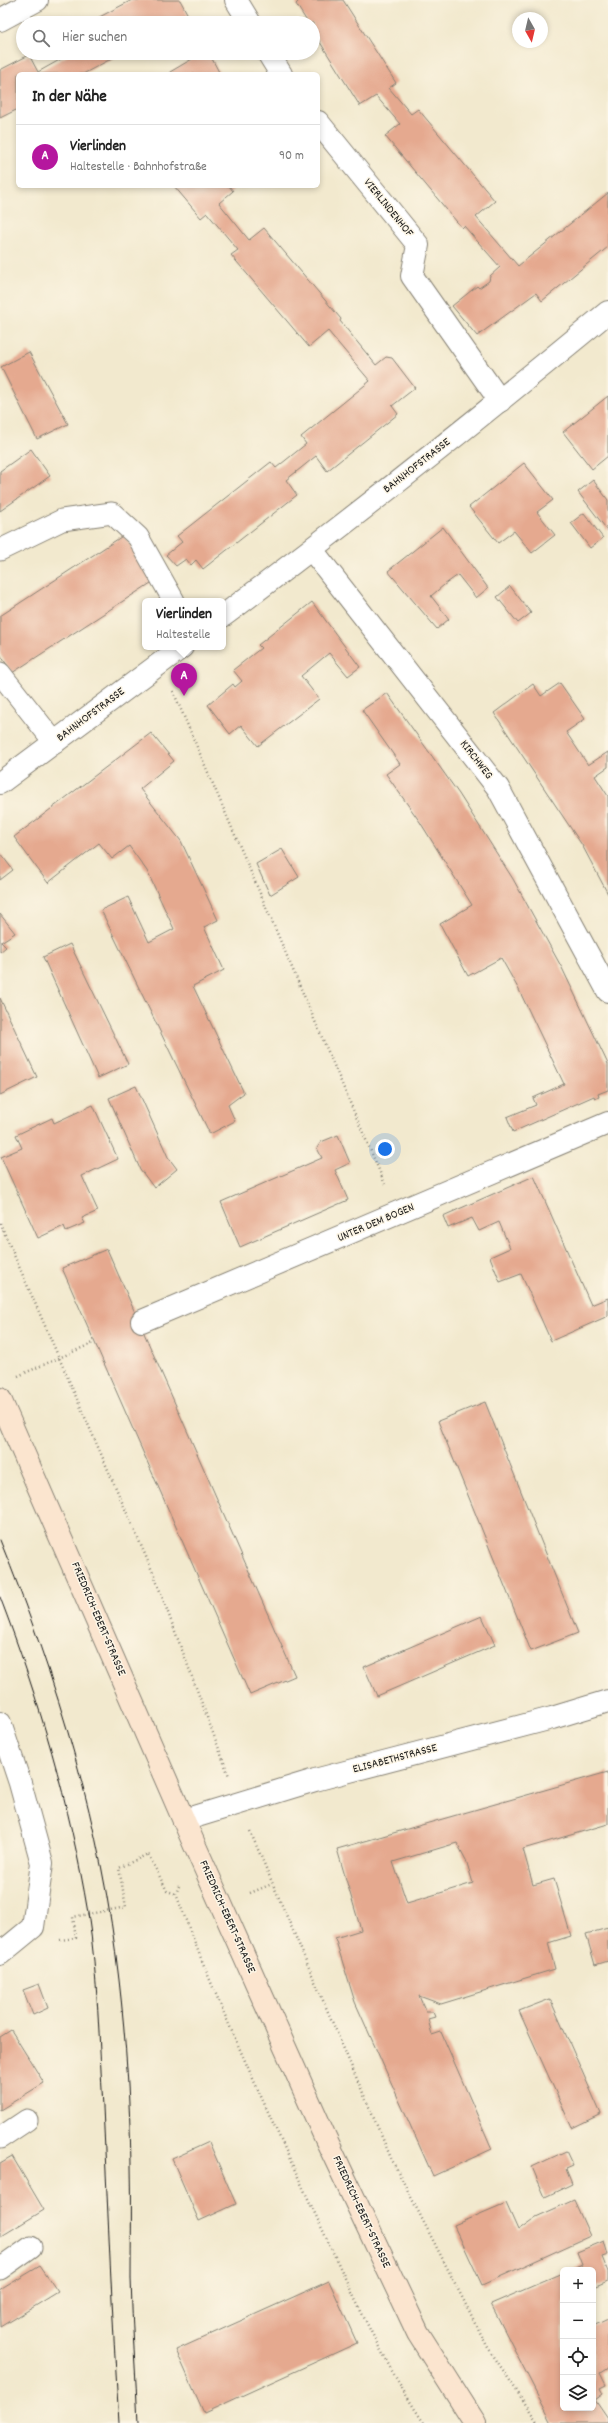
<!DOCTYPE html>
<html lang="de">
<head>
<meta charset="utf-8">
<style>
  :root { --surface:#fff; --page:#f6f6f6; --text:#222; --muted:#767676; --line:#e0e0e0; --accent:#b5179e }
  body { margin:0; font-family:Dekko,sans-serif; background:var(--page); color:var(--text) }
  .controls { position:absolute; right:12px; bottom:12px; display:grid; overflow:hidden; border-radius:6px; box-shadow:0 2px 6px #0003 }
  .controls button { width:36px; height:36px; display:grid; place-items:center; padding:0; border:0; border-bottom:1px solid var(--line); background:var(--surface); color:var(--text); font:20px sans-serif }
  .compass { position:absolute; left:512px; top:12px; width:36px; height:36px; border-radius:50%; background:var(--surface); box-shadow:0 2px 6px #0003; rotate:172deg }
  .you { position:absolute; left:385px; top:1149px; width:14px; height:14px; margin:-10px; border:3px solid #fff; border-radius:50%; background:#1a73e8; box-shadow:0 0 0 6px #1a73e833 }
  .badge { display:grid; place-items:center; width:26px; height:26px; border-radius:50%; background:var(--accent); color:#fff; font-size:13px; font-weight:700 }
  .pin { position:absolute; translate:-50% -33px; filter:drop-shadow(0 1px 2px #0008) }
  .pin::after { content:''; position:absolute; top:21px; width:14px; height:12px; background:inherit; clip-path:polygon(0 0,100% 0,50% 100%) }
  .popup { position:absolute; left:142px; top:598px; width:84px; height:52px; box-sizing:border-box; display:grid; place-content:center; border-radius:6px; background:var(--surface); filter:drop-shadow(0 1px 3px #0005); font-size:13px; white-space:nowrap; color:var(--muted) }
  .popup b { font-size:15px; color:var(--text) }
  .popup::after { content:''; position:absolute; left:50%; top:100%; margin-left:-8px; border:8px solid transparent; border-top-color:var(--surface) }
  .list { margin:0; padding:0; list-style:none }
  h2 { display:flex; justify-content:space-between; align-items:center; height:52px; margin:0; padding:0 16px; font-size:17px }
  h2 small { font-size:13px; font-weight:400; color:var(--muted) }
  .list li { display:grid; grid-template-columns:26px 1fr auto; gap:12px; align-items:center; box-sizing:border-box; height:64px; padding:0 16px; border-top:1px solid var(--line) }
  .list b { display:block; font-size:15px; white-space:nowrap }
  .list p { margin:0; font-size:13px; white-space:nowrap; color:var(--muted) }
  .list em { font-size:13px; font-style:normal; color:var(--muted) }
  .icon { flex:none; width:22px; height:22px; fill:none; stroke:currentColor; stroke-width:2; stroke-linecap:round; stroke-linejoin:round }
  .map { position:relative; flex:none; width:608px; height:2423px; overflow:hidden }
  .search { position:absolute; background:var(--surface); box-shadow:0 2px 6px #0003; left:16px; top:16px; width:304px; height:44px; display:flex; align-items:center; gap:10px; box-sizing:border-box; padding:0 14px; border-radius:22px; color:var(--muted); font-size:15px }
  .panel { position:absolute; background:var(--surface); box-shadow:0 2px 6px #0003; left:16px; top:72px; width:304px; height:116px; border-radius:6px }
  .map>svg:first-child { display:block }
  .building { fill:#e5a98f; fill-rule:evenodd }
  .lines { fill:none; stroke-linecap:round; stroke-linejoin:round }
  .service-casing { stroke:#878275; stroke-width:23 }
  .minor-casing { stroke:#878275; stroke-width:24 }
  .tertiary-casing { stroke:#878275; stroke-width:24 }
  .secondary-casing { stroke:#878275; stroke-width:24 }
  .path { stroke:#878275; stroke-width:2.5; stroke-dasharray:1 3; stroke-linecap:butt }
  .service { stroke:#fff; stroke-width:21 }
  .minor { stroke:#fff; stroke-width:22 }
  .tertiary { stroke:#fff; stroke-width:22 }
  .secondary { stroke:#fbe5cf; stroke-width:22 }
  .tram { stroke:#1c1c1c; stroke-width:1 }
  .labels { text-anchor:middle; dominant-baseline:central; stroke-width:3; stroke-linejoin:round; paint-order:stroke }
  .street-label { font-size:12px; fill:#1c1c1c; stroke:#fcf5e5 }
</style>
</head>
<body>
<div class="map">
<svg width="608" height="2423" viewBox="0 0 608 2423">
  <rect width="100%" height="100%" fill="#fcf5e5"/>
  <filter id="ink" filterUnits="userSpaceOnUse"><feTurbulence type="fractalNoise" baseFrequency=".025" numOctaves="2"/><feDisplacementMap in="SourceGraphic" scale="8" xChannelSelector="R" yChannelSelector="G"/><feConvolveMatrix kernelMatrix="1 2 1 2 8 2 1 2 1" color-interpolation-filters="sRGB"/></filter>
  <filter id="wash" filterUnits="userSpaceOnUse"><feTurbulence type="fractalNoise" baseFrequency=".012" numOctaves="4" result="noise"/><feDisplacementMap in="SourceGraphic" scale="16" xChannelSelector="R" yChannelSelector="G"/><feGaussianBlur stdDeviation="0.9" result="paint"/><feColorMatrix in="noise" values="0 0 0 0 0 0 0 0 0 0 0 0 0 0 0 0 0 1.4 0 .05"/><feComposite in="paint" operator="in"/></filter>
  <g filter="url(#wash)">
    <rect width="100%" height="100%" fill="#f2e9ce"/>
    <g id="blocks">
      <path class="building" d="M132 0H180L189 17 187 18 190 23H88Z
        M297 0H343L396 83 389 88 411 114 418 109 495 201 476 217 518 266 608 193V247L542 301 536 293 477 336 452 306 477 286 479 288 489 281 490 276 500 267 464 226 462 228 385 136 400 124 376 96 360 106 313 31V23H308L296 4 298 2Z
        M72 53H122L83 74H18V109L0 118V70L29 55 38 72Z
        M189 53H209L220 74H172L170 72 192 59Z
        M174 186H229L233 191 219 203 249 240 264 228 341 319 340 321 376 365 386 357 392 358 415 388 392 406 398 414 327 471 316 456 286 480 297 495 203 569 196 560 191 565 186 559 176 566 166 555 182 542 177 536 271 462 276 468 306 444 301 437 370 381 328 331 309 347 231 255 238 250 207 213 201 218Z
        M29 352 68 424 37 439 1 367Z
        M608 396V456L592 469 563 432Z
        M31 449 50 476 0 511V471Z
        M524 463 553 500 537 512 555 535 532 553 514 531 498 543 469 507Z
        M593 480 608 500V531L578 492Z
        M584 513 603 538 590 548 571 523Z
        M443 527 488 588 476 598 458 575 444 585 431 596 449 619 437 629 388 571Z
        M124 535 154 581 12 673 0 654V616Z
        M510 586 531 613 518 623 497 597Z
        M312 602 360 667 348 676 329 653 301 676 319 699 258 746 241 725 230 734 208 705 233 684 235 687 242 681 233 670 261 648 258 645Z
        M560 683 585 719 566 732 588 765 608 752V767L595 776 608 796V894L582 845 494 713 533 684 541 696Z
        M387 693 459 794 513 879 562 968 608 1064V1090L598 1094 599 1097 595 1099 594 1096 513 1132 507 1117 536 1105 533 1098 564 1084 519 990 501 958 468 976 440 924 472 905 420 822 386 774 400 764 362 710Z
        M151 733 174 761 140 789 181 841 218 920 204 927 224 970 193 986 244 1093 228 1105 235 1121 210 1134 101 910 128 897 149 942 174 929 147 871 129 846 112 859 99 843 48 883 14 837Z
        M282 849 299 877 270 895 256 864Z
        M0 853 13 870 0 880Z
        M0 914 15 933 1 942 6 947 0 952Z
        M70 944 128 1064 98 1078 43 957Z
        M0 998 37 1077 0 1095Z
        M136 1086 168 1157 177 1169 154 1188 140 1169 109 1098Z
        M93 1105 118 1159 82 1176 98 1211 82 1218 85 1223 66 1231 64 1226 38 1238 1 1157 22 1148 16 1135 52 1118 54 1123Z
        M338 1135 350 1163 335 1170 348 1200 240 1247 221 1202 322 1158 317 1148 321 1142Z
        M534 1176 591 1305 608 1298V1316L551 1341 521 1274 500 1282 490 1257 510 1248 499 1222 479 1231 472 1218 448 1228 443 1216Z
        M107 1249 295 1676 250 1695 62 1268Z
        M485 1402 578 1633 531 1651 438 1421Z
        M482 1616 495 1645 377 1696 364 1667Z
        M608 1772V1824L523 1849 533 1885 554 1879 571 1936 548 1943 555 1969 441 2004 419 1996 426 2012H433L435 2017 428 2019 432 2035 441 2032 492 2149 433 2176 355 2002 335 1938 361 1930 337 1849ZM457 1843 466 1860 473 1883 407 1903 393 1862Z
        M608 1928V1961L595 1965 586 1934Z
        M39 1984 48 2008 33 2015 23 1990Z
        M550 1999 601 2114 572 2128 519 2011Z
        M11 2030 44 2083 0 2110V2037Z
        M209 2142 236 2204 199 2221 172 2159Z
        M566 2151 573 2166 566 2169 572 2184 545 2197 532 2167Z
        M12 2156 44 2210 0 2237V2163Z
        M574 2200 590 2236 482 2285 454 2225 506 2203 518 2230 536 2217Z
        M604 2241 608 2255 602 2257 608 2272V2281L593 2287V2270H571L582 2265 577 2252Z
        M40 2266 58 2292 1 2327 0 2290Z
        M563 2273V2408H593V2326L608 2319V2368L600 2373 606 2385 600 2388 603 2394 595 2400 608 2419V2423H552L491 2304Z
        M329 2281 357 2343 204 2413 176 2350Z"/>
    </g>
  </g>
  <g filter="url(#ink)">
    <use href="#blocks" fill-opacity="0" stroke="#878275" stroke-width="1"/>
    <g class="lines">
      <defs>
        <path id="service" d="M0 550 62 520 112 513 138 537 174 601
          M0 673 55 743
          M0 2138 27 2120
          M0 2269 31 2247"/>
        <path id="minor" d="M236 0 250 23
          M0 20 37 0
          M268 53 281 74
          M318 122 418 245 412 276 500 401
          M312 550 498 788 608 991
          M142 1321 608 1123
          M0 1723 20 1783 42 1863 33 1927 0 1954
          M184 1820 315 1780 552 1718 608 1701"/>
        <path id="tertiary" d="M223 616C354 518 482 416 608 312
          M0 783 182 647"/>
        <path id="secondary" d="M0 1399 195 1846 325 2137 418 2333 475 2423"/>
      </defs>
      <use href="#service" class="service-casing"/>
      <use href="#minor" class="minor-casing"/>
      <use href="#tertiary" class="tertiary-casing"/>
      <use href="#secondary" class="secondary-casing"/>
      <path class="path" d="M173 691 385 1184
        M0 1223 154 1575 229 1776
        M18 1376 93 1343
        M250 1831 391 2158 487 2346 538 2423
        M179 1886 176 1894C215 1999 263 2101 310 2203 345 2277 378 2355 424 2423
        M250 1893 272 1884
        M60 1940 76 1938 73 1917 126 1907 119 1868 148 1854 167 1891 176 1894"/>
      <use href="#service" class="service"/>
      <use href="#minor" class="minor"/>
      <use href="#tertiary" class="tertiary"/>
      <use href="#secondary" class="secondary"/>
      <path class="tram" d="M0 1540C58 1682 102 1828 119 1980 126 2041 130 2104 131 2165 132 2203 131 2241 131 2278 132 2327 136 2375 138 2423
        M0 1597C39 1699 70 1805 88 1913 98 1977 99 2042 103 2107 108 2212 112 2318 119 2423"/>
    </g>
  </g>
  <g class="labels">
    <g class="street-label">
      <text transform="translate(388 208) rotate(51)">VIERLINDENHOF</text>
      <text transform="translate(417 466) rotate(-38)">BAHNHOFSTRASSE</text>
      <text transform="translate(91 715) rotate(-37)">BAHNHOFSTRASSE</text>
      <text transform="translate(476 760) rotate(52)">KIRCHWEG</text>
      <text transform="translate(376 1223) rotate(-23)">UNTER DEM BOGEN</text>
      <text transform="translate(98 1619) rotate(67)">FRIEDRICH-EBERT-STRASSE</text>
      <text transform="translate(395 1759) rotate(-15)">ELISABETHSTRASSE</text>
      <text transform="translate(227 1917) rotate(66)">FRIEDRICH-EBERT-STRASSE</text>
      <text transform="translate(361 2212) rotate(65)">FRIEDRICH-EBERT-STRASSE</text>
    </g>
  </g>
</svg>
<div class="controls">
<button>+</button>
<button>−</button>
<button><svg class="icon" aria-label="locate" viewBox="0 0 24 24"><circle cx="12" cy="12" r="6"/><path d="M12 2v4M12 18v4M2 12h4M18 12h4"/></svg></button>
<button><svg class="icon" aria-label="layers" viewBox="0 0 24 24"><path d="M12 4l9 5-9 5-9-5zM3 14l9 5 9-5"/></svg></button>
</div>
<svg class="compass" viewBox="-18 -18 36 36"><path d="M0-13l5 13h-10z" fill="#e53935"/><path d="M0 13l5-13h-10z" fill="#767676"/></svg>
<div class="you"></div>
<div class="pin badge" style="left:184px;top:696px">A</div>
<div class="popup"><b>Vierlinden</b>Haltestelle</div>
<div class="search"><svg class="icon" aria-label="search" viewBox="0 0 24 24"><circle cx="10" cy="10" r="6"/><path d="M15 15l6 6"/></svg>Hier suchen</div>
<section class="panel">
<h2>In der Nähe<small></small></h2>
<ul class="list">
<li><span class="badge">A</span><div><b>Vierlinden</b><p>Haltestelle · Bahnhofstraße</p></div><em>90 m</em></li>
</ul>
</section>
</div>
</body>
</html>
